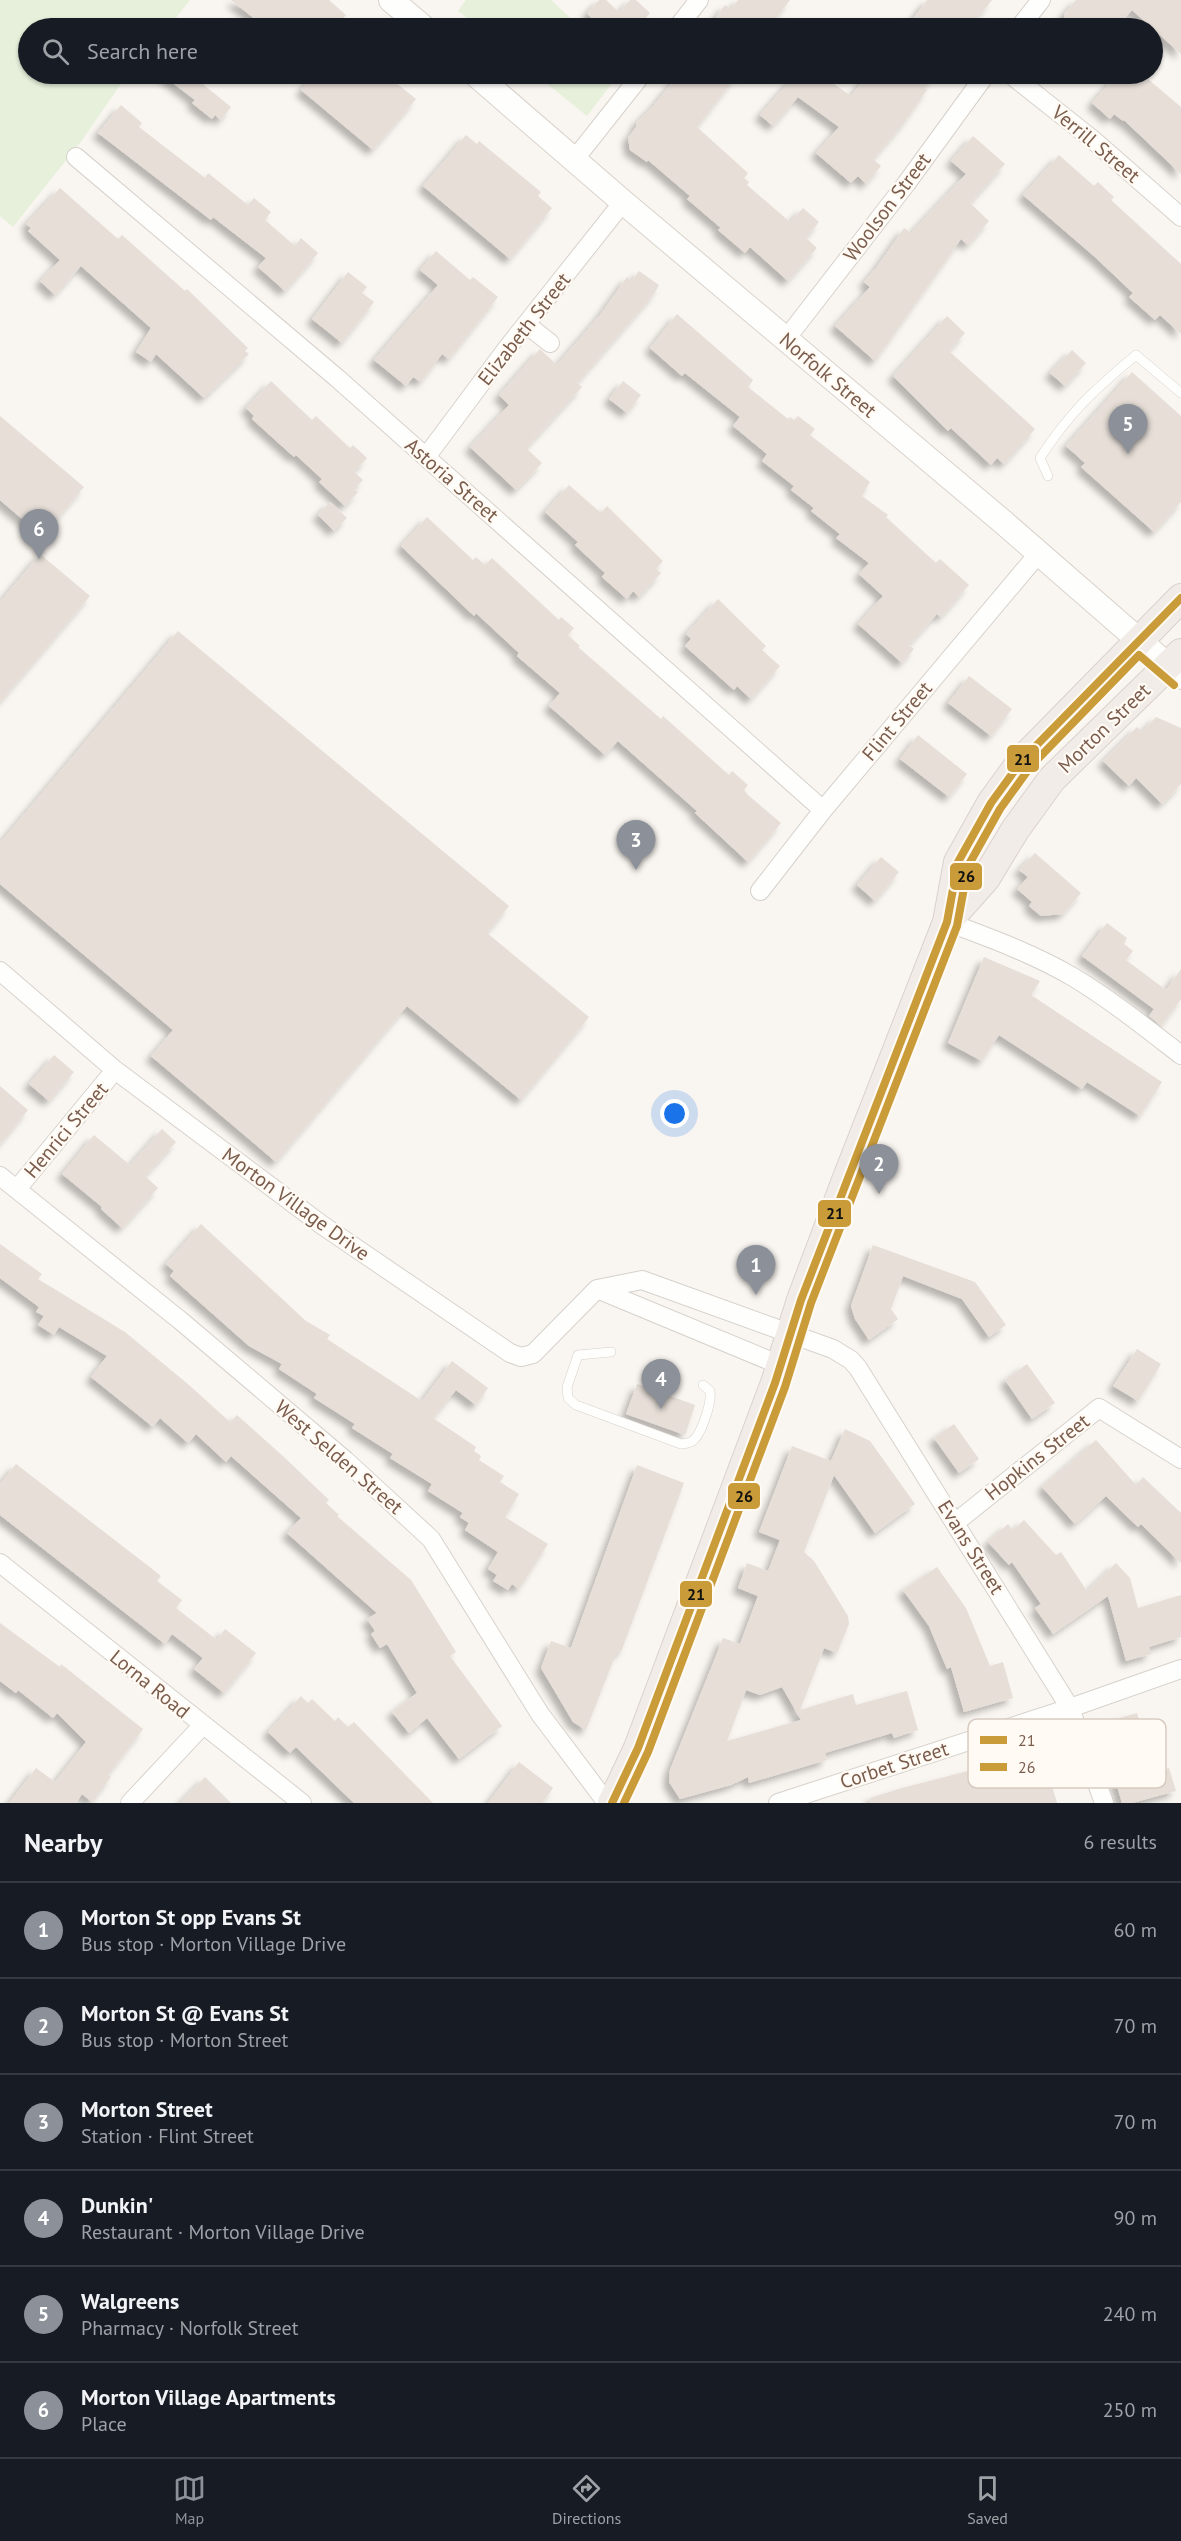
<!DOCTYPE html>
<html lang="en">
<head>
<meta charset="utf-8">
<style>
  :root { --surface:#171b24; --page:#242831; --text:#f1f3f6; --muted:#9ea1a6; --line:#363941; --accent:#8c9099 }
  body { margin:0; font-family:"PT Sans",sans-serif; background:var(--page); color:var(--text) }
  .you { position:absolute; left:675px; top:1114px; width:21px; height:21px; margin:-15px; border:4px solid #fff; border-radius:50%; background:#1a73e8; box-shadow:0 0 0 9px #1a73e833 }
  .badge { display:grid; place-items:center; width:39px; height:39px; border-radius:50%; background:var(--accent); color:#fff; font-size:20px; font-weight:700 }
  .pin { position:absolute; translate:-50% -50px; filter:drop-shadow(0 2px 3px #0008) }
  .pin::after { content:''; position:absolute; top:32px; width:21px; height:18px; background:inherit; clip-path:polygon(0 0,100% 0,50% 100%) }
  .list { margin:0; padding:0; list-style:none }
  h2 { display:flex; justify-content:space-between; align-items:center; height:78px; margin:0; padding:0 24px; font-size:26px }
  h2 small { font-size:20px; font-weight:400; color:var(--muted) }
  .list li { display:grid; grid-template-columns:39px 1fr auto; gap:18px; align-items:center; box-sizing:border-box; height:96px; padding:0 24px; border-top:2px solid var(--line) }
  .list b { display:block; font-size:22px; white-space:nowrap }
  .list p { margin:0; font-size:20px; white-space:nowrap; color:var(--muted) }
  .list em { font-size:20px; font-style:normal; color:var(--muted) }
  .icon { flex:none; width:33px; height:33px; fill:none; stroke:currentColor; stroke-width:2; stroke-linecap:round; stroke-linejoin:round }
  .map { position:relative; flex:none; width:1181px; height:1803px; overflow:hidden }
  .search { position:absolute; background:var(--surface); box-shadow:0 2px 4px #0004; left:18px; right:18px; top:18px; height:66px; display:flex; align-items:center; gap:15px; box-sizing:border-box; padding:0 21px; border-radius:33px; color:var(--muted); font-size:22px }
  .sheet { height:654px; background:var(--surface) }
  nav { display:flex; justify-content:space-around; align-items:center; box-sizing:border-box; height:84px; border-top:2px solid var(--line); background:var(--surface); font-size:16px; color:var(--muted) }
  nav a { display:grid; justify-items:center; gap:3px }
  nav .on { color:var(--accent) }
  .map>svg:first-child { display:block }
  .green { fill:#e7f0db }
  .building { fill:#e6ded7; fill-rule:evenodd; filter:url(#shadow) }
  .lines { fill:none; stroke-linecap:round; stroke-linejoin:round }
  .service-casing { stroke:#d7d1cb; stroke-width:10 }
  .minor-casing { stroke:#d7d1cb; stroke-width:20 }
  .secondary-casing { stroke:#d9d2cb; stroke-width:26 }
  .trunk-casing { stroke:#dad1cc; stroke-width:30 }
  .service { stroke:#fefefd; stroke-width:9 }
  .minor { stroke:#fefefd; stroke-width:18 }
  .secondary { stroke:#fefefd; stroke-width:24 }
  .trunk { stroke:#f2ece8; stroke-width:28 }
  .bus-1-casing { stroke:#fffaf3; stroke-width:12 }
  .bus-2-casing { stroke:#fffaf3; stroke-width:12 }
  .bus-1 { stroke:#ca9c39; stroke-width:8 }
  .bus-2 { stroke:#ca9c39; stroke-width:8 }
  .labels { text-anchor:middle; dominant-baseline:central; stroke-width:4.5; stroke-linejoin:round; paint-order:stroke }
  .street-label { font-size:20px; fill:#7a5c4d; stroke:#fffaf3 }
  .key { fill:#fffaf3; stroke:#d7cbc1; stroke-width:1.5 }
  .key-label { font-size:16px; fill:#7a5c4d }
  .line-badge { stroke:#fffaf3; stroke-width:2 }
  .pale-badge-label { font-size:16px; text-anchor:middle; font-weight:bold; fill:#111 }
</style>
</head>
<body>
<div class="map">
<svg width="1181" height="1803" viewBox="0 0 1181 1803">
  <defs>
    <filter id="shadow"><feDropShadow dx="-5.5" dy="5.5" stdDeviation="3" flood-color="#0004"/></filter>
  </defs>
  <rect width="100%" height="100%" fill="#f9f5f0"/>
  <path class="green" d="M0 0H190L168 28H28V74H130L118 88 83 139 13 227 0 216Z
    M466 0H551L581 28H480L458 11Z
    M535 74H619L587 116Z"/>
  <path class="building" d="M231 0H329L346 15 334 28H266Z
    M599 0H606L619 12 630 0H636L650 13 637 28H600L587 13Z
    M738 0H790L769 28H708L725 5 731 9Z
    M927 0H992L970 28H906Z
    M1076 0H1181V54L1132 10 1116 28H1066L1064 14Z
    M161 74H205L199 81 231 107 221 120 215 115 212 119 192 103 195 100Z
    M314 74H385L416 99 373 150 301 90Z
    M679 74H738L697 127 748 173 744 178 749 182 747 185 790 222 803 208 819 222 806 238 817 248 788 281 750 247 745 253 718 230 721 228 687 199 690 196 648 160 647 162 630 150 628 138 636 127V123L654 105Z
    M796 74H820L851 96 868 74H935L925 88 927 90 903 124 873 159 881 166 866 184 858 176 851 183 816 153 839 127 798 97 773 126 760 115Z
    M1117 74H1142L1181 107V174L1124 120 1123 121 1114 114 1110 119 1092 103Z
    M121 105 142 123 139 127 205 178 208 173 248 205 254 198 271 212 265 220 295 246 301 238 318 253 285 291 258 267 266 258 213 217 211 220 98 133Z
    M466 135 477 144 479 141 541 192 538 196 552 208 510 259 423 186Z
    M973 136 1005 164 970 203 989 221 968 245 961 239 875 361 835 326 870 287 864 282 876 268 904 228 911 233 966 174 951 161Z
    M1059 155 1094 186 1098 182 1114 197 1111 200 1181 264V334L1160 315 1155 320 1129 297 1133 293 1095 257 1023 195Z
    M60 188 118 239 122 235 185 291 187 289 248 348 245 351 249 354 204 398 156 354 151 362 136 352 151 328 81 266 55 295 40 281 60 260 28 231 31 228 26 224Z
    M436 251 470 280 473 277 498 297 449 359 442 354 421 382 413 377 406 386 374 360 438 285 420 270Z
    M639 271 659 285 654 294 577 383 582 387 526 448 542 463 516 490 470 447 509 405 499 395 540 349 557 365 600 315 627 277 632 281Z
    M348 272 367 287 362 293 374 302 342 343 312 319Z
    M677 314 753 380 748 387 788 419 790 417 794 420 798 416 815 429 810 435 870 482 862 496 888 515 886 517 936 563 940 559 969 585 941 617 937 614 909 645 914 649 902 663 858 624 883 596 859 574 869 563 836 538 840 534 811 511 814 508 791 490 794 486 762 461 767 454 733 426 740 417 685 373 682 376 650 348Z
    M947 316 965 333 949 351 1035 429 1004 464 997 458 991 465 951 428 948 431 893 376Z
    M1072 350 1086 363 1065 386 1050 373Z
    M1132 372 1181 416V502L1154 532 1081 467 1085 463 1066 446Z
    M271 381 312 420 316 416 350 448 353 445 367 458 354 472 363 480 354 489 358 492 345 506 319 482 322 479 296 455 294 457 252 419 254 416 246 408Z
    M623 381 641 395 627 413 609 399Z
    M0 416 84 487 42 536 0 500Z
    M569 485 601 513 607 506 663 561 656 569 661 573 639 597 633 591 627 599 602 577 605 573 575 545 578 542 545 512Z
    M330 502 347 518 334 531 318 515Z
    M427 517 473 560 476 557 485 565 492 558 559 620 561 617 574 628 568 635 580 646 578 647 661 719 663 716 729 775 732 771 748 785 744 790 748 795 781 823 748 862 695 813 697 811 618 741 605 755 549 706 560 693 517 656 519 653 476 613 474 616 401 546Z
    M40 554 90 596 0 702V602Z
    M718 599 766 646 762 650 780 666 751 699 737 686 734 690 685 646 691 639 686 634Z
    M178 631 509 906 487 933 589 1017 521 1100 407 1006 276 1162 151 1056 173 1030 0 884V843Z
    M969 676 1012 709 991 736 948 703Z
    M1156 717 1181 728V784L1162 804 1136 778 1129 786 1103 761 1137 727 1142 732Z
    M918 735 967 774 949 797 900 759Z
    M1035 853 1081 893 1063 914 1041 916 1029 906 1032 902 1017 889 1028 877 1019 870Z
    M881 857 899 872 875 901 857 885Z
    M1107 923 1127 938 1124 944 1133 951 1126 960 1166 990 1181 969V999L1161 1026 1149 1016 1154 1009 1082 956Z
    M984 957 1040 981 1031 995 1162 1082 1140 1116 1087 1082 1082 1089 999 1035 982 1061 948 1043Z
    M54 1055 74 1072 49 1101 29 1084Z
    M0 1086 28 1110 0 1144Z
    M162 1129 176 1142 145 1176 158 1188 122 1228 101 1209 102 1207 62 1174 94 1135 130 1165Z
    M201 1224 306 1321 330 1335 327 1339 422 1401 452 1361 488 1388 476 1405 456 1390 433 1418 476 1447 474 1451 481 1456 479 1460 504 1476 500 1482 519 1494 505 1517 548 1544 519 1589 512 1584 508 1590 493 1581 497 1575 488 1569 498 1552 465 1530 469 1523 460 1517 463 1513 428 1491 432 1484 390 1458 393 1454 352 1428 355 1424 314 1398 317 1394 279 1369 282 1364 249 1346 170 1276 174 1271 166 1264Z
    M0 1244 42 1274 38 1279 125 1332 189 1385 230 1422 237 1415 284 1457 329 1500 326 1503 339 1515 337 1516 411 1580 456 1652 450 1656 502 1726 459 1759 427 1718 409 1733 392 1712 417 1693 387 1644 380 1648 371 1634 375 1631 367 1619 377 1613 287 1533 301 1518 231 1456 226 1462 196 1434 188 1443 160 1418 153 1427 91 1377 107 1356 59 1327 54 1335 38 1325 44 1316 36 1312 39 1307 0 1278Z
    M873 1245 975 1282 1006 1325 989 1337 962 1299 903 1276 891 1309 898 1319 869 1340 855 1319 851 1306Z
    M1137 1349 1161 1364 1138 1401 1113 1386Z
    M1027 1364 1055 1403 1032 1419 1005 1380Z
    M637 1384 695 1405 685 1435 626 1414Z
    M954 1424 979 1459 959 1473 934 1438Z
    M845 1429 870 1441 915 1504 875 1533 834 1475 804 1552 814 1561 848 1616 849 1624 837 1653 824 1648 800 1710 853 1694 856 1705 907 1691 918 1730 894 1738 892 1733 825 1753 827 1760 749 1783 748 1777 731 1785 680 1799 669 1782 670 1770 723 1638 740 1644 758 1596 738 1588 747 1563 768 1571 780 1540 759 1532 792 1446 831 1461ZM782 1687 801 1720 727 1741 746 1690 760 1695Z
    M1096 1440 1136 1485 1143 1477 1181 1513V1563L1141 1524 1138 1527 1106 1496 1075 1524 1042 1487Z
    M16 1464 151 1568 161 1576 157 1581 182 1600 176 1608 217 1640 225 1629 256 1653 224 1693 194 1669 203 1658 172 1634 165 1644 0 1515V1484Z
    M637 1465 684 1483 621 1652 617 1651 586 1730 573 1722 541 1668 551 1641 571 1648Z
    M1024 1520 1056 1555 1061 1552 1087 1591 1116 1563 1130 1578 1138 1608 1181 1595V1637L1149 1647 1151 1654 1126 1661 1108 1596 1053 1634 1035 1608 1041 1604 1012 1562 1009 1565 988 1542 1008 1524 1013 1530Z
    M937 1567 966 1608 990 1666 1003 1662 1013 1698 964 1712 951 1667 947 1669 929 1626 903 1590Z
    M0 1623 60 1667 61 1664 143 1729 108 1775 111 1777 92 1802 82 1794 76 1803H9L36 1768 55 1782 86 1742 57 1713 53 1718 18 1690 16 1693 0 1681Z
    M301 1696 308 1703 312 1699 335 1721 338 1717 348 1727 354 1722 433 1803H354L296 1747 290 1753 268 1732Z
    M1137 1713 1154 1773 1169 1768 1176 1791 1132 1803H1122L1099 1724Z
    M1042 1752 1057 1803H871L870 1798 902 1788Z
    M519 1762 553 1788 542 1803H488Z
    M205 1777 231 1803H180Z"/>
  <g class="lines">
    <defs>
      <path id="service" d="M1048 476 1040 458C1069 413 1095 389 1136 355L1181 393
        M611 1352 578 1355 567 1387 568 1398 576 1405 681 1444C683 1444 688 1443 691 1442 701 1437 712 1402 710 1391L703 1385"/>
      <path id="minor" d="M677 28 699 0
        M1019 28 1041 0
        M1010 74 1092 139 1181 217
        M76 157 337 378 823 810
        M574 160 642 74
        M526 324 550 343
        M786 339 906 184 986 74
        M426 457 508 347 623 202
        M760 891 823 810 1038 554
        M947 922C990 938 1034 954 1073 977 1111 1000 1146 1028 1181 1055
        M0 971 115 1070 322 1225 510 1353 521 1357 533 1354 597 1289 642 1280 833 1349 851 1360 858 1368 1070 1708 1104 1803
        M0 1176 181 1321 345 1460 431 1539 540 1714 607 1803
        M17 1189 115 1070
        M597 1289 780 1365
        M956 1522 1099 1408 1181 1459
        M0 1563 302 1803
        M130 1803 202 1726
        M778 1803 1070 1708 1181 1669"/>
      <path id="secondary" d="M391 0 424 28
        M475 74 623 202 1003 522 1181 677"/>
      <path id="trunk" d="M947 922 986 878 1015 830 1052 779 1181 653
        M612 1803 638 1748 775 1383 801 1300 845 1183 947 922 958 862 991 803 1023 759 1181 598"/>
    </defs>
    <use href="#service" class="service-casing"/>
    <use href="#minor" class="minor-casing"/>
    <use href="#secondary" class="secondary-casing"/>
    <use href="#trunk" class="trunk-casing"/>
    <use href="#service" class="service"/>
    <use href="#minor" class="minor"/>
    <use href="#secondary" class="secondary"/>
    <use href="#trunk" class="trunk"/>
    <defs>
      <path id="bus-1" d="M612 1803 638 1748 775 1383 801 1300 947 922 958 862 991 803 1023 759 1181 598"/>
      <path id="bus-2" d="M624 1803 648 1752 785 1387 811 1303 957 926 968 866 1000 809 1031 766 1139 655 1174 685"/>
    </defs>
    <use href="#bus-1" class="bus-1-casing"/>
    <use href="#bus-2" class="bus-2-casing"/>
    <use href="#bus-1" class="bus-1"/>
    <use href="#bus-2" class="bus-2"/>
  </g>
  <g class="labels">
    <g class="street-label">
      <text transform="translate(1096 144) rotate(40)">Verrill Street</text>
      <text transform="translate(887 207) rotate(-53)">Woolson Street</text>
      <text transform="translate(524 329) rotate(-52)">Elizabeth Street</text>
      <text transform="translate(828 375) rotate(40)">Norfolk Street</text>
      <text transform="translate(452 480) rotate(41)">Astoria Street</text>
      <text transform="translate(897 721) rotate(-50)">Flint Street</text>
      <text transform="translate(1104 728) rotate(-44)">Morton Street</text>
      <text transform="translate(66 1130) rotate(-50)">Henrici Street</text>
      <text transform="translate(296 1204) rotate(36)">Morton Village Drive</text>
      <text transform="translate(339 1457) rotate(41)">West Selden Street</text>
      <text transform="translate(1037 1457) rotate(-38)">Hopkins Street</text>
      <text transform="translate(971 1547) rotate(58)">Evans Street</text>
      <text transform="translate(150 1684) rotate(39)">Lorna Road</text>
      <text transform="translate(894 1765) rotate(-18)">Corbet Street</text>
    </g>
  </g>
  <rect x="968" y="1719" width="198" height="69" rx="9" class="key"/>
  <rect x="980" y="1736" width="27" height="8" fill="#ca9c39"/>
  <rect x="980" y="1763" width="27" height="8" fill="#ca9c39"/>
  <g class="key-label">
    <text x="1018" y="1746">21</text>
    <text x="1018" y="1773">26</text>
  </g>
  <g class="line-badge">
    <rect x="1006" y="744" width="34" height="29" rx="6" fill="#ca9c39"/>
    <rect x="949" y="862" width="34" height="29" rx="6" fill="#ca9c39"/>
    <rect x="817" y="1199" width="35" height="29" rx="6" fill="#ca9c39"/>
    <rect x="727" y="1482" width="34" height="28" rx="6" fill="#ca9c39"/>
    <rect x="679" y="1580" width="34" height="28" rx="6" fill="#ca9c39"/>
  </g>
  <g class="pale-badge-label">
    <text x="1023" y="765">21</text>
    <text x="966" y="882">26</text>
    <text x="835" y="1219">21</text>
    <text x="744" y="1502">26</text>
    <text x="696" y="1600">21</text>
  </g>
</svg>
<div class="you"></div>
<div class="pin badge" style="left:756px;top:1295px">1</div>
<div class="pin badge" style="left:879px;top:1194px">2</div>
<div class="pin badge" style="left:636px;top:870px">3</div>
<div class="pin badge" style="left:661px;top:1409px">4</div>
<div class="pin badge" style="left:1128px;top:454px">5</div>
<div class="pin badge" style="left:39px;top:559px">6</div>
<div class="search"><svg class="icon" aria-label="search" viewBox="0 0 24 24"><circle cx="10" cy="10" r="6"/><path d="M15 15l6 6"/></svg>Search here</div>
</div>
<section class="sheet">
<h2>Nearby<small>6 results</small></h2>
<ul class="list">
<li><span class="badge">1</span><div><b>Morton St opp Evans St</b><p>Bus stop · Morton Village Drive</p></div><em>60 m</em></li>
<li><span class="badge">2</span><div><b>Morton St @ Evans St</b><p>Bus stop · Morton Street</p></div><em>70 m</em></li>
<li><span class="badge">3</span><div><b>Morton Street</b><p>Station · Flint Street</p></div><em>70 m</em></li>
<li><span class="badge">4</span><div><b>Dunkin'</b><p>Restaurant · Morton Village Drive</p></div><em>90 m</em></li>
<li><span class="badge">5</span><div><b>Walgreens</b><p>Pharmacy · Norfolk Street</p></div><em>240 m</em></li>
<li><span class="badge">6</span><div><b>Morton Village Apartments</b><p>Place</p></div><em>250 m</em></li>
</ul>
</section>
<nav>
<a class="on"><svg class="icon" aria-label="map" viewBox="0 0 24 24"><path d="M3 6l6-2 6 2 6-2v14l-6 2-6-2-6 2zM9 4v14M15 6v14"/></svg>Map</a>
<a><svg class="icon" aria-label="directions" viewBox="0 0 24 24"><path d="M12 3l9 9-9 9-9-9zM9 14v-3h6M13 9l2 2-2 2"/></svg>Directions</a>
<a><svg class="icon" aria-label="saved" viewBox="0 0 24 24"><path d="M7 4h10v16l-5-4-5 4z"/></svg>Saved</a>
</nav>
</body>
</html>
